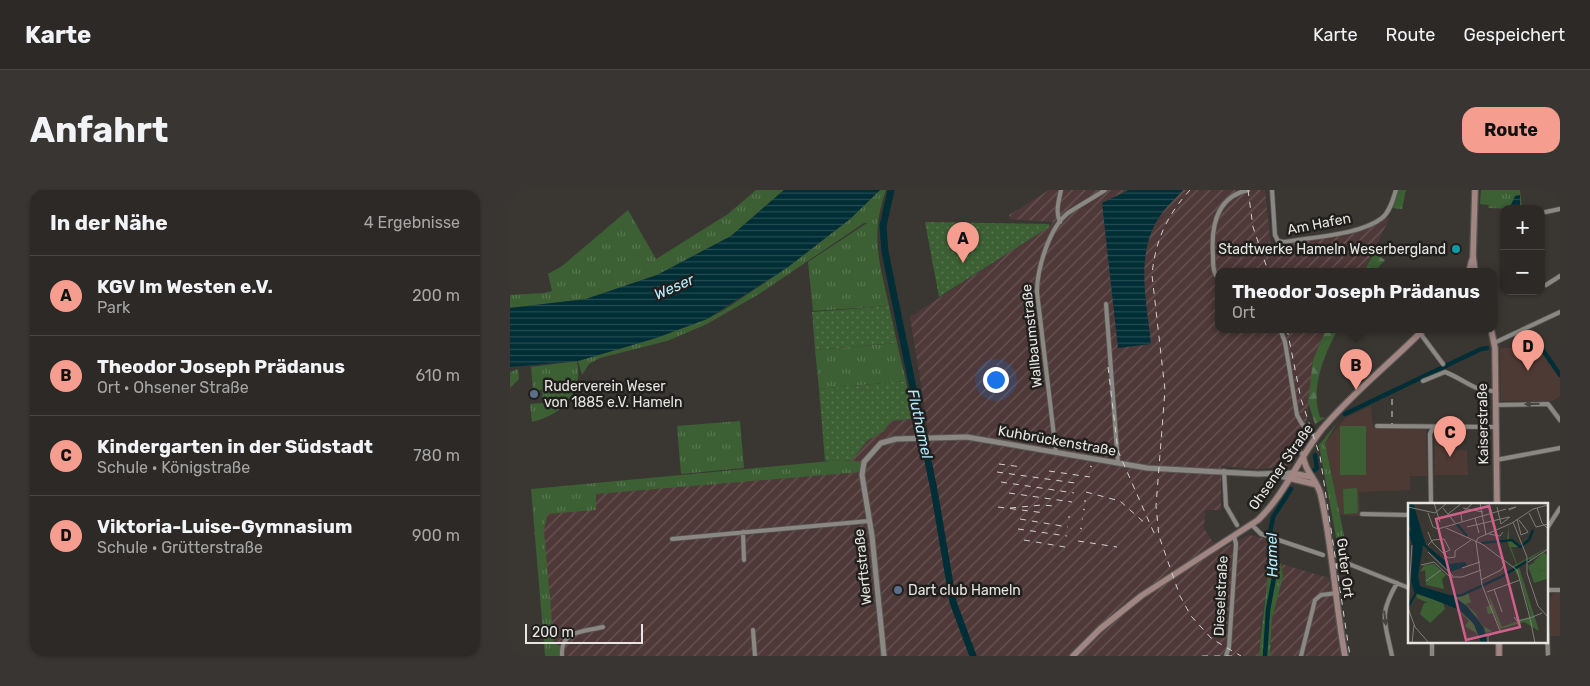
<!DOCTYPE html>
<html lang="de">
<head>
<meta charset="utf-8">
<style>
  :root { --surface:#2c2926; --page:#383532; --text:#f1f3f6; --muted:#a6a6a7; --line:#484543; --accent:#f59d8e }
  body { margin:0; font-family:Rubik,sans-serif; background:var(--page); color:var(--text) }
  .controls { position:absolute; right:15px; top:15px; display:grid; overflow:hidden; border-radius:10px; box-shadow:0 1px 4px #0004 }
  .controls button { width:45px; height:45px; display:grid; place-items:center; padding:0; border:0; border-bottom:1px solid var(--line); background:var(--surface); color:var(--text); font:25px sans-serif }
  .scale { position:absolute; left:15px; bottom:12px; width:118px; box-sizing:border-box; padding-left:5px; border:2px solid #e6e5e2; border-top:0; font-size:14px; line-height:18px; white-space:nowrap; color:#e6e5e2; -webkit-text-stroke:4px #201f1d; paint-order:stroke }
  .you { position:absolute; left:485px; top:189px; width:18px; height:18px; margin:-12px; border:4px solid #fff; border-radius:50%; background:#1a73e8; box-shadow:0 0 0 8px #1a73e833 }
  .badge { display:grid; place-items:center; width:32px; height:32px; border-radius:50%; background:var(--accent); color:#111; font-size:16px; font-weight:700 }
  .pin { position:absolute; translate:-50% -41px; filter:drop-shadow(0 1px 2px #0008) }
  .pin::after { content:''; position:absolute; top:26px; width:18px; height:15px; background:inherit; clip-path:polygon(0 0,100% 0,50% 100%) }
  .popup { position:absolute; left:705px; top:78px; width:282px; height:65px; box-sizing:border-box; display:grid; place-content:center; border-radius:10px; background:var(--surface); filter:drop-shadow(0 1px 4px #0005); font-size:16px; white-space:nowrap; color:var(--muted) }
  .popup b { font-size:19px; color:var(--text) }
  .popup::after { content:''; position:absolute; left:50%; top:100%; margin-left:-10px; border:10px solid transparent; border-top-color:var(--surface) }
  .list { margin:0; padding:0; list-style:none }
  h2 { display:flex; justify-content:space-between; align-items:center; height:65px; margin:0; padding:0 20px; font-size:21px }
  h2 small { font-size:16px; font-weight:400; color:var(--muted) }
  .list li { display:grid; grid-template-columns:32px 1fr auto; gap:15px; align-items:center; box-sizing:border-box; height:80px; padding:0 20px; border-top:1px solid var(--line) }
  .list b { display:block; font-size:19px; white-space:nowrap }
  .list p { margin:0; font-size:16px; white-space:nowrap; color:var(--muted) }
  .list em { font-size:16px; font-style:normal; color:var(--muted) }
  .map { position:relative; flex:none; width:1050px; height:466px; overflow:hidden; border-radius:15px }
  header { display:flex; align-items:center; gap:30px; box-sizing:border-box; height:70px; padding:0 25px; background:var(--surface); border-bottom:1px solid var(--line) }
  header strong { font-size:24px }
  nav { display:flex; gap:28px; margin-inline-start:auto; font-size:18px }
  .intro { display:flex; align-items:center; justify-content:space-between; box-sizing:border-box; height:120px; padding:0 30px }
  h1 { margin:0; font-size:35px }
  .button { padding:12px 22px; border-radius:15px; background:var(--accent); color:#111; font-size:18px; font-weight:700 }
  main { display:flex; gap:30px; padding:0 30px }
  aside { flex:1; background:var(--surface); border-radius:15px; box-shadow:0 1px 4px #0004 }
  .map>svg:first-child { display:block }
  .industrial { fill:url(#industrial-furrows) }
  .education { fill:#4e3a34 }
  .grass { fill:url(#grass-tufts) }
  .forest { fill:url(#forest-firs) }
  .garden { fill:url(#garden-dots) }
  .pitch { fill:#3c5f34 }
  .water { fill:url(#water-rules) }
  .lines { fill:none; stroke-linecap:round; stroke-linejoin:round }
  .canal { stroke:#002e36; stroke-width:4.5 }
  .river { stroke:#002e36; stroke-width:7 }
  .minor-casing { stroke:#585652; stroke-width:5.5 }
  .tertiary-casing { stroke:#585652; stroke-width:7 }
  .secondary-casing { stroke:#585652; stroke-width:8 }
  .minor { stroke:#8b8883; stroke-width:4 }
  .tertiary { stroke:#8b8883; stroke-width:5 }
  .secondary { stroke:#a18582; stroke-width:5.5 }
  .rail { stroke:#d2d1cd; stroke-width:1; stroke-dasharray:6 6; stroke-linecap:butt }
  .oneway { fill:#454441 }
  .culture-dot { fill:#0f9aa8; stroke:#201f1d; stroke-width:2 }
  .service-dot { fill:#5c6f8a; stroke:#201f1d; stroke-width:2 }
  .labels { text-anchor:middle; dominant-baseline:central; stroke-width:5; stroke-linejoin:round; paint-order:stroke }
  .street-label { font-size:14px; fill:#e6e5e2; stroke:#201f1d }
  .poi-label { font-size:14px; fill:#e6e5e2; stroke:#201f1d; text-anchor:start }
  .water-label { font-size:15px; font-style:italic; fill:#b0f0ff; stroke:#201f1d }
  .inset-river { fill:none; stroke:#002e36; stroke-width:2.5 }
  .inset-road { fill:none; stroke:#7f7d79; stroke-width:1 }
  .view { fill:#cf608a; fill-opacity:0.15; stroke:#cf608a; stroke-width:2.5 }
  .inset-edge { fill:none; stroke:#e6e5e2; stroke-width:2.5 }
</style>
</head>
<body>
<header>
<strong>Karte</strong>
<nav><a>Karte</a><a>Route</a><a>Gespeichert</a></nav>
</header>
<div class="intro"><h1>Anfahrt</h1><a class="button">Route</a></div>
<main>
<aside>
<h2>In der Nähe<small>4 Ergebnisse</small></h2>
<ul class="list">
<li><span class="badge">A</span><div><b>KGV Im Westen e.V.</b><p>Park</p></div><em>200 m</em></li>
<li><span class="badge">B</span><div><b>Theodor Joseph Prädanus</b><p>Ort · Ohsener Straße</p></div><em>610 m</em></li>
<li><span class="badge">C</span><div><b>Kindergarten in der Südstadt</b><p>Schule · Königstraße</p></div><em>780 m</em></li>
<li><span class="badge">D</span><div><b>Viktoria-Luise-Gymnasium</b><p>Schule · Grütterstraße</p></div><em>900 m</em></li>
</ul>
</aside>
<div class="map">
<svg width="1050" height="466" viewBox="0 0 1050 466">
  <defs>
    <pattern id="industrial-furrows" width="10" height="10" patternUnits="userSpaceOnUse" patternTransform="scale(1.25)"><rect width="10" height="10" fill="#4e3938"/><path d="M-1 1l2-2M0 10L10 0M9 11l2-2" fill="none" stroke="#685654"/></pattern>
    <pattern id="grass-tufts" width="24" height="20" patternUnits="userSpaceOnUse" patternTransform="scale(1.25)"><rect width="24" height="20" fill="#3c5f34"/><path d="M3 7l-1-3M5 7V3M7 7l1-3M15 17l-1-3M17 17v-4M19 17l1-3" fill="none" stroke="#587651"/></pattern>
    <pattern id="forest-firs" width="22" height="20" patternUnits="userSpaceOnUse" patternTransform="scale(1.25)"><rect width="22" height="20" fill="#3c5f34"/><path d="M5 1l3.5 6h-7zM16 11l3.5 6h-7z" fill="#587651"/></pattern>
    <pattern id="garden-dots" width="8" height="8" patternUnits="userSpaceOnUse" patternTransform="scale(1.25)"><rect width="8" height="8" fill="#3c5f34"/><path d="M2 2h.1M6 6h.1" fill="none" stroke="#587651" stroke-width="1.8" stroke-linecap="round"/></pattern>
    <pattern id="water-rules" width="6" height="5" patternUnits="userSpaceOnUse" patternTransform="scale(1.25)"><rect width="6" height="5" fill="#002e36"/><path d="M0 2.5h6" fill="none" stroke="#254c53"/></pattern>
  </defs>
  <rect width="100%" height="100%" fill="#3a3733"/>
  <path class="industrial" d="M539 0H755L761 57 850 41 880 27 854 81H708V139H816L803 170 795 247 780 276 749 279 711 276V320H695L694 338 708 361 739 345 758 349V393L751 432 749 466H37L27 303 342 270 357 251 374 241 381 231 402 229 405 244H419L400 127 541 35 543 32 500 29 499 25Z
    M771 374 819 388 831 466H760L762 429 773 386Z"/>
  <path class="education" d="M1031 151V163L1035 164 1039 169 1037 173 1041 174 1050 188V206L1043 211H991L990 158H1018Z
    M861 216 863 238H916L917 286H900V300L849 302 850 326 830 325 815 253 835 228Z
    M937 242 938 260H957L958 285H924L925 248 928 243Z
    M1044 403H1050V446H1040V408Z"/>
  <path class="grass" d="M246 0H274L221 46 147 85 76 109 0 118V105L34 103 42 101 38 84 52 76 118 20 146 69 218 24Z
    M370 0H376C360 46 369 70 379 116L303 121 298 72 357 33H354L249 104 197 134 157 151 90 168 79 174 72 185 68 171 146 148 197 129 214 120 278 77 340 29Z
    M887 0H896L892 19 882 18Z
    M971 0H1010L1012 19 978 18 979 15 970 14Z
    M387 153 396 191 309 199 305 160Z
    M67 171C74 202 51 226 22 232L20 214 33 213 32 200 23 201 21 177Z
    M8 179 9 189 0 198V182Z
    M230 231 234 278 171 284 167 236Z
    M827 233 815 253 835 350 836 369 829 363 809 255Z
    M331 270 354 272 352 282 86 304V320L37 324 34 340 44 454 51 456V466H35L21 299Z
    M758 370 771 374 773 386 762 429 760 466H749C751 434 758 402 758 370Z"/>
  <path class="forest" d="M864 63 875 70 865 81H854Z
    M816 139H828C814 165 800 198 810 227L815 228 805 234 798 212 803 170Z"/>
  <path class="garden" d="M415 32 539 34V37L429 107Z
    M379 116 387 153 305 160 302 122Z
    M396 191 402 229 381 231 374 241 357 251 342 270 315 271 309 199Z"/>
  <path class="pitch" d="M830 236H856V285H830Z
    M847 298 848 323 834 324 833 299Z"/>
  <path class="water" d="M274 0H370L340 29 278 77 197 129 146 148 68 171 0 177V118L76 109 147 85 221 46Z
    M619 0H673C665 9 655 18 648 29 625 66 637 113 641 154L608 158 592 13Z
    M1010 5V19H999L1005 6Z"/>
  <g class="lines">
    <path class="canal" d="M1032 159 1050 185
      M835 224 971 159 977 158
      M802 282 807 278 805 265
      M755 466 758 420 765 382 760 343 763 327 781 299"/>
    <path class="river" d="M381 0 373 36 375 62 424 300 443 412 463 466"/>
    <defs>
      <path id="minor" d="M762 0 765 45 768 51 774 52C801 47 851 45 872 28 880 22 883 9 886 0
        M1031 23 1050 19
        M550 32C545 22 549 10 551 0
        M708 88C703 83 703 74 703 66 701 39 705 7 738 0
        M1036 95 1050 86
        M596 114 608 273
        M770 139 775 152 787 225 792 234 806 247
        M910 143 933 174
        M984 153 1050 122
        M913 191 935 182C954 189 964 202 985 201
        M985 215 1038 214 1050 230
        M867 236 986 237
        M546 263 527 102C527 79 539 38 558 23 570 15 583 8 595 0
        M986 270 1050 258
        M714 281 716 316 727 335
        M921 315 920 244 923 238
        M852 324 899 325
        M742 335 751 344 813 365
        M1036 340 1050 318
        M233 342 234 370
        M162 349 359 331
        M824 376 839 374 899 398
        M1036 400H1050
        M1036 410 1038 466
        M243 440 245 466
        M922 452V466
        M52 466C50 440 73 442 93 437
        M716 466 719 457 726 354 724 346
        M791 466 805 410 811 405 827 403
        M882 466C875 431 868 426 887 393"/>
      <path id="tertiary" d="M759 284 779 288
        M374 466 362 346 352 285 354 272 371 253 386 249 457 247 637 278 748 284 782 283"/>
      <path id="secondary" d="M959 81 962 70
        M965 81 963 66 965 0
        M981 139 985 158 987 315
        M793 264C794 282 808 290 811 306 823 359 825 413 835 466
        M782 283 801 287
        M779 288 804 294
        M563 466 590 439 631 406 748 330C775 304 789 268 812 239 843 202 881 173 914 139
        M989 466V452"/>
    </defs>
    <use href="#minor" class="minor-casing"/>
    <use href="#tertiary" class="tertiary-casing"/>
    <use href="#secondary" class="secondary-casing"/>
    <use href="#minor" class="minor"/>
    <use href="#tertiary" class="tertiary"/>
    <use href="#secondary" class="secondary"/>
    <path class="rail" d="M680 0C657 25 645 51 642 85L655 200 646 316 649 346 670 406 681 426 702 449 731 466
      M738 0 743 37 758 81
      M777 139 791 209 810 266 840 466
      M598 177 608 261 644 343
      M882 209V234
      M489 274 512 277
      M580 276 582 277
      M539 281 580 287
      M487 282 565 293
      M491 292 564 303
      M576 302 610 311 637 335
      M499 303 562 312
      M574 311H576
      M488 317 535 323
      M500 318 532 315 544 316
      M573 319 575 320
      M558 327H560
      M510 329 558 337
      M572 329H573
      M570 338 572 339
      M508 339 557 346
      M514 350 555 357
      M568 351 607 357
      M692 466H723"/>
  </g>
  <defs><path id="oneway-solid" d="M-6-.8H1V-3.2L6.5 0L1 3.2V.8H-6Z" transform="scale(1.25)"/></defs>
  <g class="oneway">
    <use href="#oneway-solid" transform="translate(1022 214) rotate(178)"/>
    <use href="#oneway-solid" transform="translate(875 428) rotate(83)"/>
  </g>
  <circle class="culture-dot" cx="946" cy="59" r="5"/>
  <g class="service-dot">
    <circle cx="24" cy="204" r="5"/>
    <circle cx="388" cy="400" r="5"/>
  </g>
  <g class="labels">
    <g class="street-label">
      <text transform="translate(809 34) rotate(-11)">Am Hafen</text>
      <text transform="translate(522 146) rotate(-96)">Wallbaumstraße</text>
      <text transform="translate(973 234) rotate(-91)">Kaiserstraße</text>
      <text transform="translate(547 251) rotate(10)">Kuhbrückenstraße</text>
      <text transform="translate(771 277) rotate(-55)">Ohsener Straße</text>
      <text transform="translate(353 377) rotate(-96)">Werftstraße</text>
      <text transform="translate(835 378) rotate(83)">Guter Ort</text>
      <text transform="translate(711 406) rotate(-87)">Dieselstraße</text>
    </g>
    <g class="poi-label">
      <text x="936" y="59" text-anchor="end">Stadtwerke Hameln Weserbergland</text>
      <text x="34" y="196">Ruderverein Weser<tspan x="34" dy="16">von 1885 e.V. Hameln</tspan></text>
      <text x="398" y="400">Dart club Hameln</text>
    </g>
    <g class="water-label">
      <text transform="translate(164 97) rotate(-24)">Weser</text>
      <text transform="translate(410 234) rotate(78)">Fluthamel</text>
      <text transform="translate(762 365) rotate(-91)">Hamel</text>
    </g>
  </g>
  <g transform="translate(898 313)">
    <rect width="140" height="140" fill="#3a3733"/>
    <path d="M101 22V36L114 44H103L109 61 140 44 111 64 131 128 116 119 92 126 86 110 80 111 78 104 83 102 80 89 94 124 123 113 112 76 104 64 108 61 99 38 79 39 99 36ZM136 49 140 54V66L132 68 126 58ZM26 61 38 72 34 76 36 86 18 82 17 67 12 69 16 62ZM60 90 63 99 58 101 68 111 75 123 84 128 78 130 71 116 46 94ZM8 91 35 99 37 106 22 120 12 111 16 100H20L9 95ZM44 102 63 118 68 125 73 140 68 130 57 123 61 118Z" fill="#3c5f34"/>
    <path d="M127 59 132 68 140 66V70L139 76 126 80 120 63Z" fill="#3c5f34"/>
    <path d="M1 0H5L18 42 41 61 57 59 59 63 42 69 15 42 10 73 12 83 45 93 59 103 76 125 79 140H73L66 121 52 107 6 89 3 78 5 44 0 28V25L4 29 0 20Z" fill="#002e36"/>
    <path class="inset-river" d="M48 20 59 33M73 40 104 37 112 44 121 37 125 27M41 94 54 92 93 74 121 57M0 104 9 88"/>
    <path class="inset-road" d="M26 0 32 19M72 0 78 32M81 0 87 24M0 4 27 10 39 0M89 4 93 21 102 14M35 5 47 20M55 5 75 9M129 5 134 20 140 26M100 6 108 4 101 7M20 10 25 24 30 26 98 6M121 10 128 24 140 21M40 11 54 0M67 15 71 30M109 16 113 32 120 29 111 17M54 18 53 11 65 0M105 19 119 54V70L130 103 140 114M59 24 101 14M38 25 74 41 109 67 122 115 134 110M20 29 24 39 40 55 47 54V48L63 37M81 31 92 33 95 29M68 39 74 82 92 128 80 133V140M68 39 70 35 104 20 125 6 140 2M20 42 25 37 36 36 42 47 35 50M0 44V73M20 49 45 73M120 59 140 46M13 62 26 59 42 74H54L73 67M54 65 72 59M73 77 93 67 97 60M18 78 33 67M86 86 94 109M79 89 112 77M0 104 4 42M0 105 7 124 21 140M106 114 109 118 122 115 127 140M4 140 6 122"/>
    <path class="view" d="M81 3 112 124 58 137 28 16Z"/>
    <rect width="140" height="140" class="inset-edge"/>
  </g>
</svg>
<div class="controls">
<button>+</button>
<button>−</button>
</div>
<div class="scale">200 m</div>
<div class="you"></div>
<div class="pin badge" style="left:453px;top:73px">A</div>
<div class="pin badge" style="left:846px;top:200px">B</div>
<div class="popup"><b>Theodor Joseph Prädanus</b>Ort</div>
<div class="pin badge" style="left:940px;top:267px">C</div>
<div class="pin badge" style="left:1018px;top:181px">D</div>
</div>
</main>
</body>
</html>
